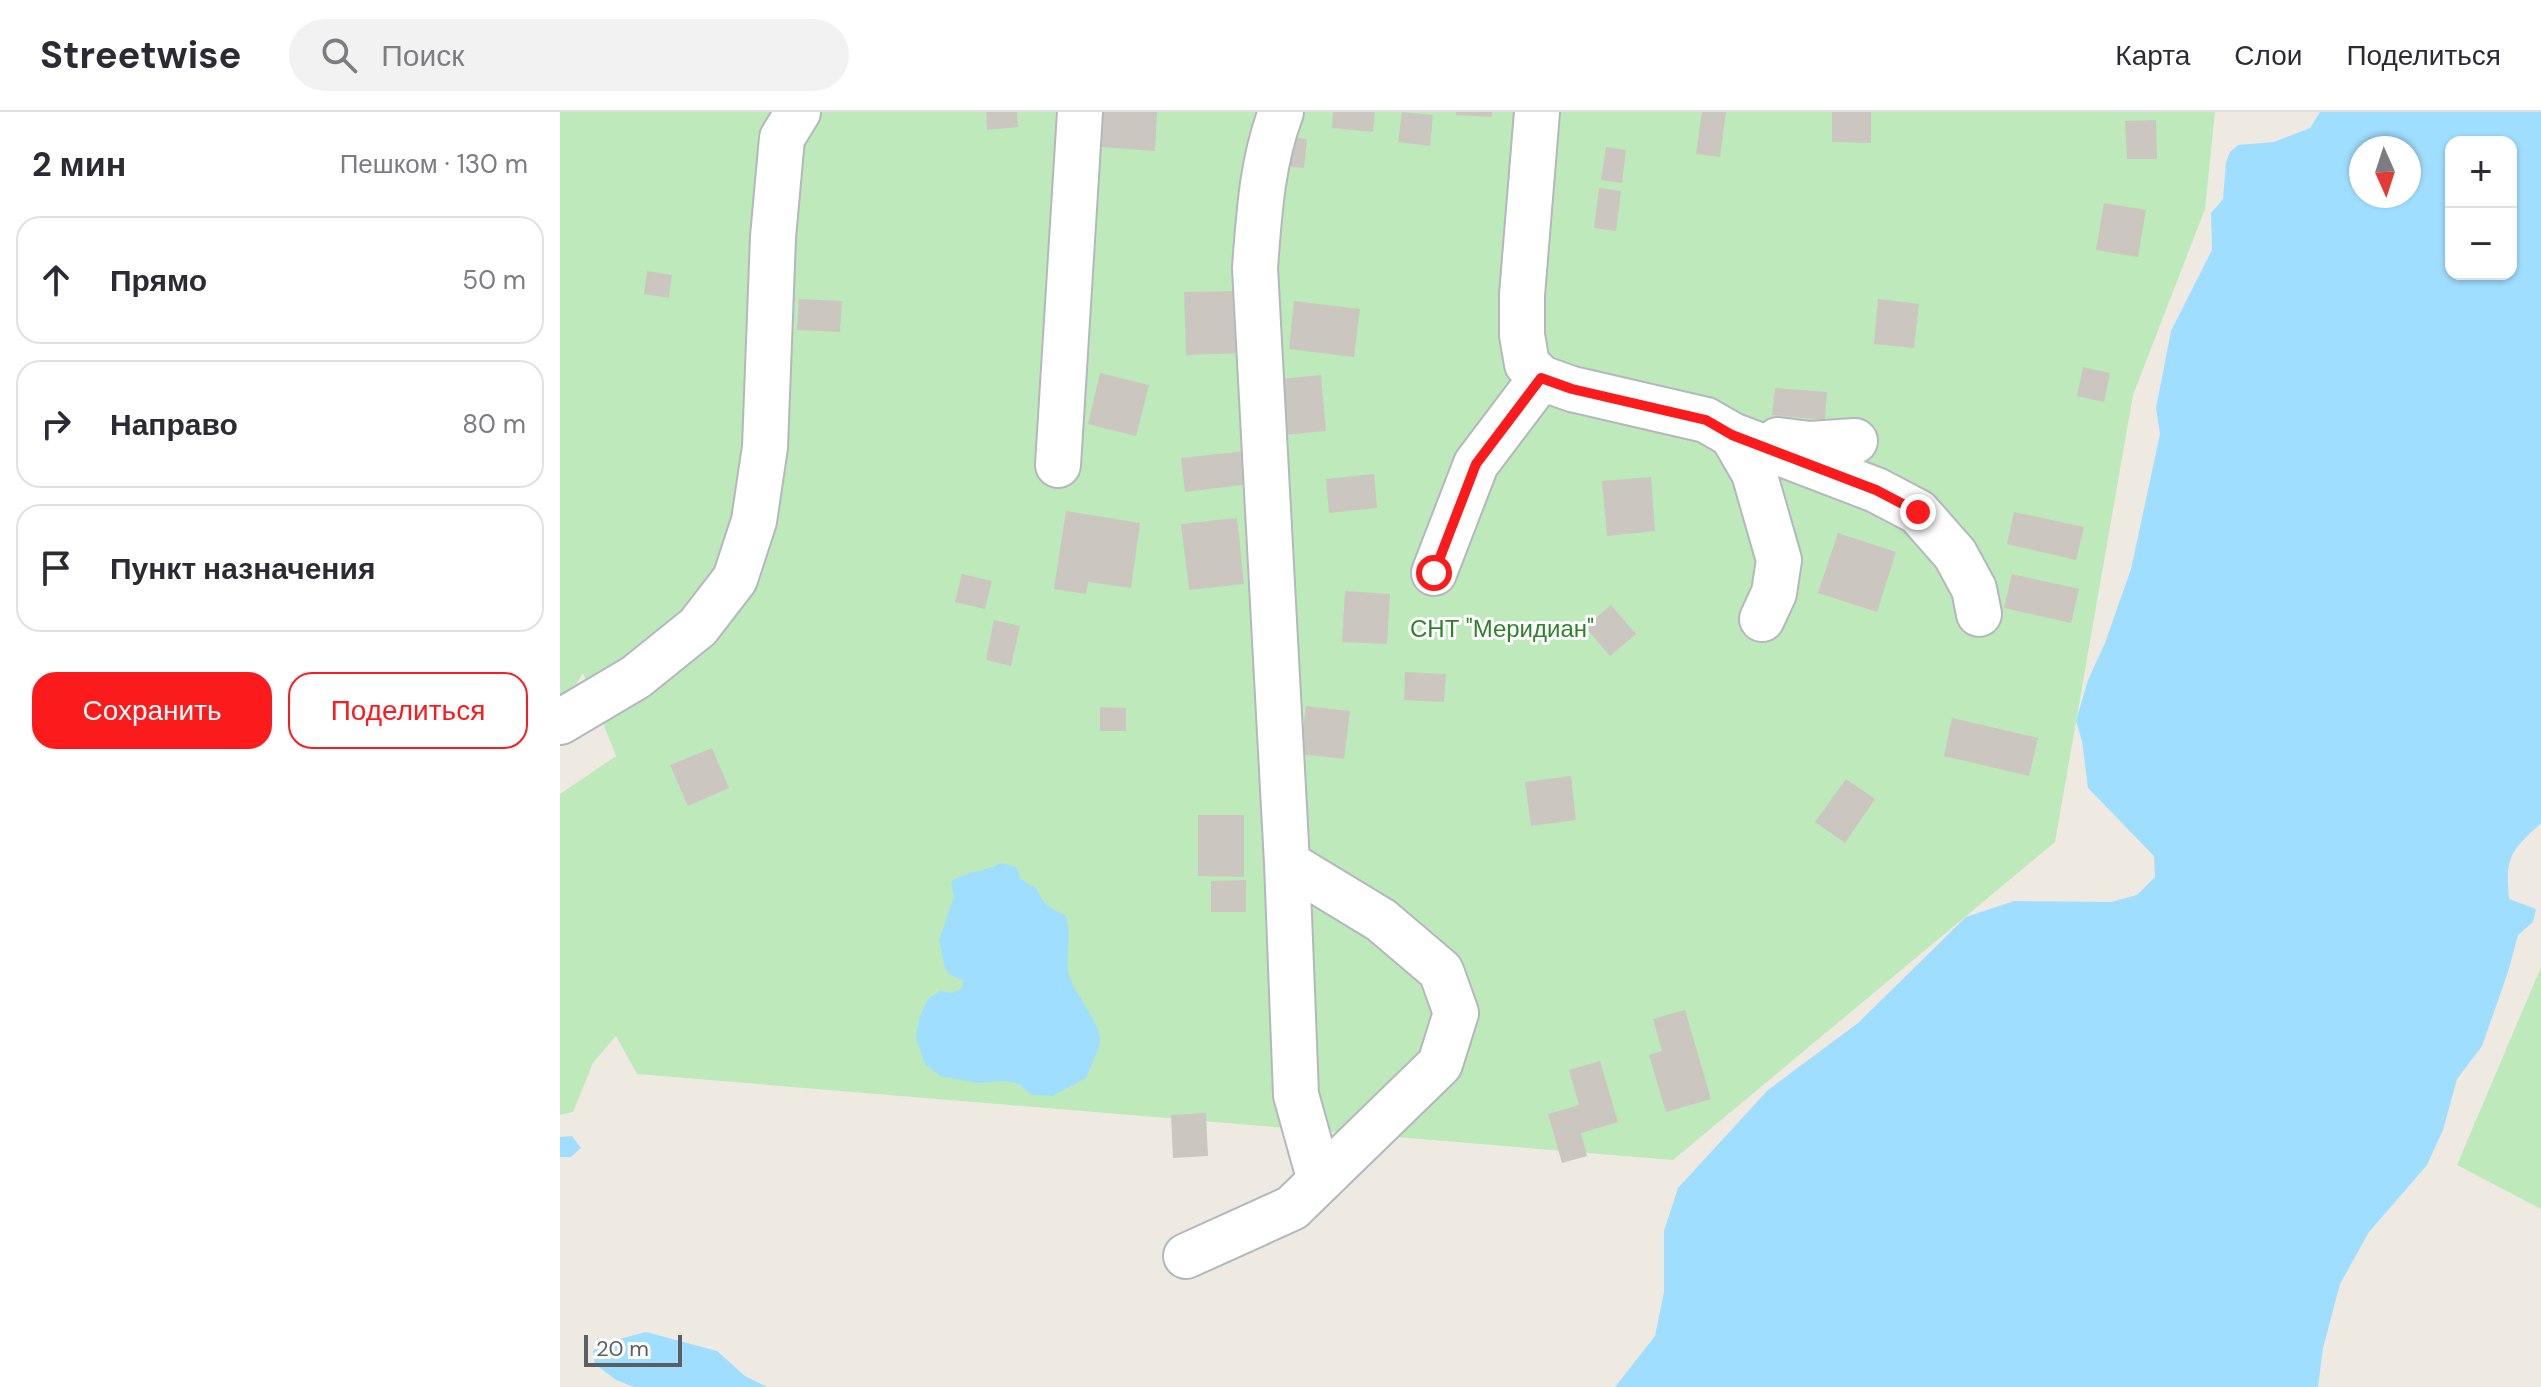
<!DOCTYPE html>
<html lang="ru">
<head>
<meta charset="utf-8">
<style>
  :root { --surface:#fff; --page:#f2f2f3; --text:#2b2b33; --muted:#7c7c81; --line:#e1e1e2; --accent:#fb1a1c }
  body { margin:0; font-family:"DM Sans",sans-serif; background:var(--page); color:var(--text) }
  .controls { position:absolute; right:24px; top:24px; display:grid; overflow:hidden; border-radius:16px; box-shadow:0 2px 6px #0004 }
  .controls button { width:72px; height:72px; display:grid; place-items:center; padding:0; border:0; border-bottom:2px solid var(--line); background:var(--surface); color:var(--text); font:40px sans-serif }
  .compass { position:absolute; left:1789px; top:24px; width:72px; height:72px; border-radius:50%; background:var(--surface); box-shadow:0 2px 6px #0004; rotate:177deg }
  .scale { position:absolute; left:24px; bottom:20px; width:98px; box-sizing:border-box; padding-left:8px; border:4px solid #595f64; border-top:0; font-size:22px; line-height:28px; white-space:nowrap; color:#595f64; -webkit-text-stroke:6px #fff; paint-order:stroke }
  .stop { position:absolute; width:24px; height:24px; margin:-18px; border:6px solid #fb1a1c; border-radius:50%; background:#fff }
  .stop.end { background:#fb1a1c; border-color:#fff; box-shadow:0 2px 8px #0008 }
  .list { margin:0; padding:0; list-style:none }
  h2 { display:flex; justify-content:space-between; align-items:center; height:104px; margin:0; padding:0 32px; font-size:34px }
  h2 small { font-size:26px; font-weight:400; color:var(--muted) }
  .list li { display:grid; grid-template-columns:52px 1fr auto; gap:24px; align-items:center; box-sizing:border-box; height:128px; margin:0 16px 16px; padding:0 16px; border:2px solid var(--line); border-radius:24px }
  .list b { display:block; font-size:30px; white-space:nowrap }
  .list em { font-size:26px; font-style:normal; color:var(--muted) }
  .actions { display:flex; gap:16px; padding:24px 32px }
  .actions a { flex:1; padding:18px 0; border:2px solid var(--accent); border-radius:24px; text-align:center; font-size:28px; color:var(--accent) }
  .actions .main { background:var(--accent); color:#fff }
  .icon { flex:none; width:44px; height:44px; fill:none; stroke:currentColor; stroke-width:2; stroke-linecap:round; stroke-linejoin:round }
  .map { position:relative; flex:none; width:1981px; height:1275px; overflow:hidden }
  header { display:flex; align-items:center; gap:48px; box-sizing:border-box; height:112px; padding:0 40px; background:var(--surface); border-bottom:2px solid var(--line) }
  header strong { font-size:38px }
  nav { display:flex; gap:44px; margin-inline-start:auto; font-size:28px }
  .search { width:560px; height:72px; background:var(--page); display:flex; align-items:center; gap:20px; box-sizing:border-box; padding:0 28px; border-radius:44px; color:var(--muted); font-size:30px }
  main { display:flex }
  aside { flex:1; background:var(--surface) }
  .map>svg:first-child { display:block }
  .green { fill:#bee9ba }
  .water { fill:#a0deff; fill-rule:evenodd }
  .building { fill:#cbc7c0 }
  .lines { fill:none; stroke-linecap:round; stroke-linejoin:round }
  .minor-casing { stroke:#b4b8bd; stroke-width:48 }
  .minor { stroke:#fff; stroke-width:44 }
  .route { stroke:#fb1a1c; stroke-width:10 }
  .labels { text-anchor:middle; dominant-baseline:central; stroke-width:6; stroke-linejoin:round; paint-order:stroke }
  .park-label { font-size:24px; fill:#2e822b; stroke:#fff }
</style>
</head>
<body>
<header>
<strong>Streetwise</strong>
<div class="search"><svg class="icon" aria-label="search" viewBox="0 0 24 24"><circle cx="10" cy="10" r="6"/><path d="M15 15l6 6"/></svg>Поиск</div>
<nav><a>Карта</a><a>Слои</a><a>Поделиться</a></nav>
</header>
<main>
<aside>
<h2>2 мин<small>Пешком · 130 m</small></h2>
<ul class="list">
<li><svg class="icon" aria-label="ahead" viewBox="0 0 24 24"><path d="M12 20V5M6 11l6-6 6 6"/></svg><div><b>Прямо</b></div><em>50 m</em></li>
<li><svg class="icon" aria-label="right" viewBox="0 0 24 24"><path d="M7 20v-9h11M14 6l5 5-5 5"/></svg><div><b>Направо</b></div><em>80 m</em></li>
<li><svg class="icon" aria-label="arrive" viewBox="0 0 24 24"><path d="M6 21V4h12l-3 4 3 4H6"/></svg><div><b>Пункт назначения</b></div></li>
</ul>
<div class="actions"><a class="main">Сохранить</a><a>Поделиться</a></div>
</aside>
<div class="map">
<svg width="1981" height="1275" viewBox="0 0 1981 1275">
  <rect width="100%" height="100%" fill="#eeeae1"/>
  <path class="green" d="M0 0H1655L1645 97 1573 283 1495 730 1113 1048 77 962 56 924 33 951 13 1000 0 1003V682L56 644 23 561 7 587 0 593Z
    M1981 855V1097L1897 1053Z"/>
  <path class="water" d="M1760 0H1981V711C1951 739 1945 744 1949 787L1976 797 1973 810 1958 823 1948 860 1922 934 1897 967 1883 1018 1867 1053 1809 1120 1780 1172 1763 1236 1758 1275H1055L1095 1224 1104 1180V1119L1118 1076 1208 978 1298 911 1406 805 1454 789 1551 790 1577 783 1595 765 1594 744 1528 676 1522 629 1516 609 1528 568 1545 531 1571 457 1600 322 1596 296 1611 219 1652 138 1651 101 1663 87 1666 50 1670 40 1678 33 1714 30 1750 16ZM1951 30V162H1891V30ZM1849 36V84H1801V36Z
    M441 751 456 755 461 767 477 777C481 791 492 798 505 803 514 822 503 846 510 866 516 884 542 913 540 930 538 941 530 955 526 966L492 984 471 983 459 972 446 969 418 971 380 964 365 952 356 926 359 906 368 887 380 879 392 881 402 876 403 868 390 863 385 856 379 829 394 784 391 770C405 759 426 760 441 751Z
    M12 1024 21 1036 11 1045H0V1025Z
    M86 1220 157 1239 185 1264 207 1275H74L56 1268 35 1252 33 1239 40 1232Z"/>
  <path class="building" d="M426 0H457L458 15 427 18Z
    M543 0H597L595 39 541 35Z
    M773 0H815L813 20 772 16Z
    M842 0 873 3 870 34 838 30Z
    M896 0H932V5L896 3Z
    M1142 0H1166L1160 45 1136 42Z
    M1272 0H1311V31L1272 30Z
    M1596 8 1597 47H1567L1565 9Z
    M724 24 747 27 744 56 721 54Z
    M1046 35 1066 38 1062 71 1041 68Z
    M1039 76 1061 79 1056 119 1034 116Z
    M1544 91 1586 98 1578 145 1536 138Z
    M87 159 112 163 109 186 84 182Z
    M677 179 680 241 626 243 624 180Z
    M239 187 282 189 280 220 237 218Z
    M1318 187 1359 192 1354 236 1314 232Z
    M734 189 800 197 794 245 729 237Z
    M1523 255 1550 261 1544 290 1517 284Z
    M540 261 589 273 576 324 528 312Z
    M761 263 766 319 724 323 719 267Z
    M1215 276 1267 280 1265 308 1212 303Z
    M686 339 690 372 625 380 621 346Z
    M814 362 817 396 769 401 766 367Z
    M1091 365 1095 419 1047 424 1042 369Z
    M506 399 580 411 571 476 528 470 526 482 494 477Z
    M1454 400 1524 415 1516 448 1447 432Z
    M677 406 684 472 629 478 621 412Z
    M1278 421 1336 440 1317 500 1258 481Z
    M402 462 432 469 425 497 395 490Z
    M1452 462 1519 477 1511 511 1444 496Z
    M785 479 830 482 827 532 782 530Z
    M1051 493 1076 522 1050 544 1025 515Z
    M434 508 460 514 451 554 426 548Z
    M845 560 886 562 884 590 844 588Z
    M746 594 790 599 784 647 740 642Z
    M540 595 566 596V619H540Z
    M1392 606 1478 626 1469 664 1384 644Z
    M152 636 169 676 128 694 110 653Z
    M1011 664 1016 708 971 714 965 670Z
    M1286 667 1315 687 1285 731 1255 710Z
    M638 703H684V765L638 764Z
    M686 768V800H651V769Z
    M1125 898 1151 987 1106 1000 1089 943 1102 939 1093 907Z
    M1040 949 1058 1010 1021 1021 1027 1044 1002 1051 988 1002 1019 993 1009 958Z
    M646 1001 648 1044 613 1046 611 1003Z"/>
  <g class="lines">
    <defs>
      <path id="minor" d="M977 0 962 183V223L967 252 981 266 1012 277 1146 308 1172 323 1194 361 1219 448 1214 481 1202 507
        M1172 323 1316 378 1358 400 1395 442 1414 477 1419 502
        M1218 328 1250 332 1295 329
        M498 353 520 0
        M874 461 916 352 981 266
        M0 610 76 565 138 515 175 467 194 409 205 335 213 125 222 26 238 0
        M727 751 736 983 760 1069
        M626 1144 732 1096 880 952 896 901 881 859 821 808 727 751 695 156C699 103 702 50 721 0"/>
    </defs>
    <use href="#minor" class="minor-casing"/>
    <use href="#minor" class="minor"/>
  </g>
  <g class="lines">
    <path class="route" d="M874 461 916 352 981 266 1012 277 1146 308 1172 323 1316 378 1358 400"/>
  </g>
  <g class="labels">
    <g class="park-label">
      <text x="942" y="516">СНТ "Меридиан"</text>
    </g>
  </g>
</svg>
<div class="controls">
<button>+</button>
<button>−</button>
</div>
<svg class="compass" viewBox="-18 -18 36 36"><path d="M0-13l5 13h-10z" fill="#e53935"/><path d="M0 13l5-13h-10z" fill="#7c7c81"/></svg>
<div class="scale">20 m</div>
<div class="stop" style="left:874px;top:461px"></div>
<div class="stop end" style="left:1358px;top:400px"></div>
</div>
</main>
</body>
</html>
